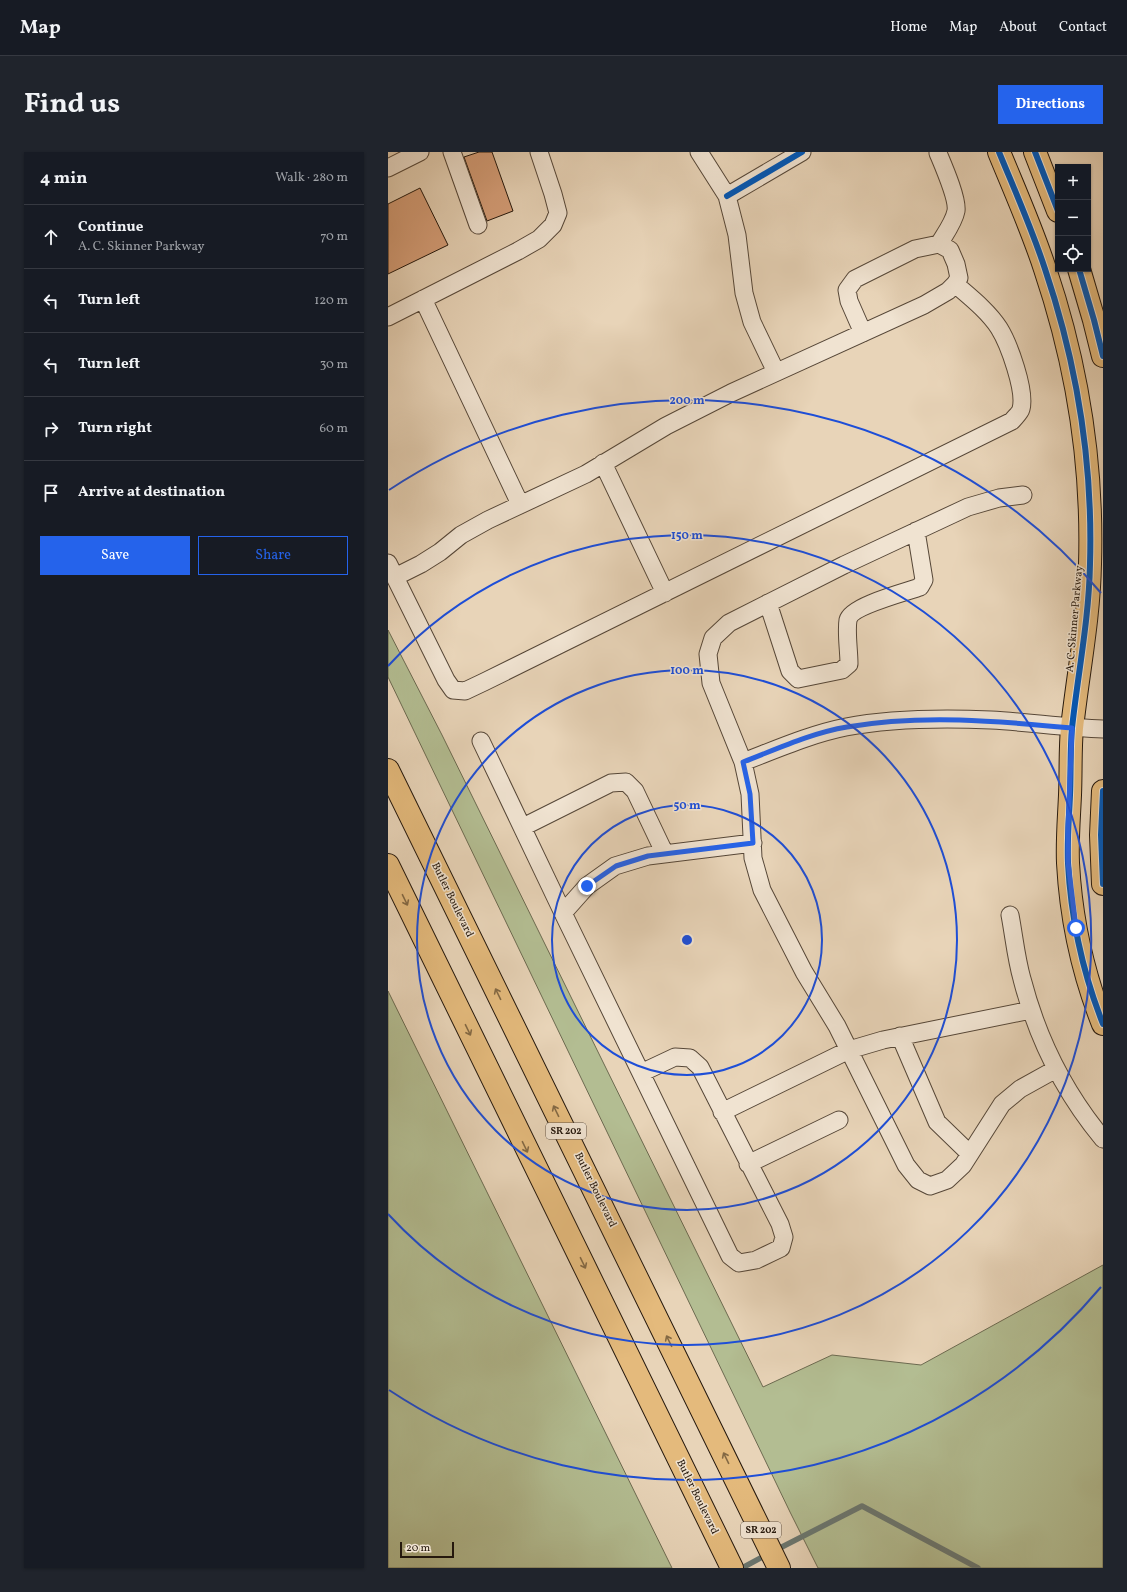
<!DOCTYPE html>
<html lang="en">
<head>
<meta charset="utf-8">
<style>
  :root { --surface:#171b24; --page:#20242c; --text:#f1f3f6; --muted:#9ea1a6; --line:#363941; --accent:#2563eb }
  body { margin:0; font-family:Vollkorn,serif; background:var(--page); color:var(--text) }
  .controls { position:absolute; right:12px; top:12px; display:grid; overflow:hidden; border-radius:0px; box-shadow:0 1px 3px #0004 }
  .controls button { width:36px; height:36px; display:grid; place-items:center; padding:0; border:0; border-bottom:1px solid var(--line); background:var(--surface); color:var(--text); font:20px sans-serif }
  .scale { position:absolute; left:12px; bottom:10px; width:54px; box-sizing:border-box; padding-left:4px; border:2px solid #25180d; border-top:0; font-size:11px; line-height:14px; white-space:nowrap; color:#25180d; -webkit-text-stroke:3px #f0e3d1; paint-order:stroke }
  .stop { position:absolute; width:12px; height:12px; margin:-9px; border:3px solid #2563eb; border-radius:50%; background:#fff }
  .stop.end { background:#2563eb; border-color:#fff; box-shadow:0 1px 4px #0008 }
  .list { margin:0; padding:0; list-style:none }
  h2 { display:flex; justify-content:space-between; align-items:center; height:52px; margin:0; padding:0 16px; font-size:17px }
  h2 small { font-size:13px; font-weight:400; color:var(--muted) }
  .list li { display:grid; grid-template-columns:26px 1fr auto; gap:12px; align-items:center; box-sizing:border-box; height:64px; padding:0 16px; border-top:1px solid var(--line) }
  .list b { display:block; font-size:15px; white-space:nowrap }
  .list p { margin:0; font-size:13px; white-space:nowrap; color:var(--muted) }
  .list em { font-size:13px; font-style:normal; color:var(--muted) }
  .actions { display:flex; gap:8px; padding:12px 16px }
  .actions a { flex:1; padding:9px 0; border:1px solid var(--accent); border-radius:0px; text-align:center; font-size:14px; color:var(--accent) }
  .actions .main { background:var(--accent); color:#fff }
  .icon { flex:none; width:22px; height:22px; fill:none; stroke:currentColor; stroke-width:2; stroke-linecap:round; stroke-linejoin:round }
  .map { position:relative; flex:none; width:715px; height:1416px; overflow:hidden; border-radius:0px }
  header { display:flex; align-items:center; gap:24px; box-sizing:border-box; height:56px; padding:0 20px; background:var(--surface); border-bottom:1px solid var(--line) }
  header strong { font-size:19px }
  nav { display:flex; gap:22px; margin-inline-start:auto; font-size:14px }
  .intro { display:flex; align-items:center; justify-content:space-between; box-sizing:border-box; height:96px; padding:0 24px }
  h1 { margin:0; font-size:28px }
  .button { padding:10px 18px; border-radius:0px; background:var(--accent); color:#fff; font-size:14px; font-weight:700 }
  main { display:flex; gap:24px; padding:0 24px }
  aside { flex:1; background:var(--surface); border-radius:0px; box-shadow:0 1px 3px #0004 }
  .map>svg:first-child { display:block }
  .green { fill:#b3bd92; stroke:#6c6a50 }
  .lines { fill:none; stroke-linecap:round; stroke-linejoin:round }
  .stream { stroke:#6a7771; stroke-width:5.5 }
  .building { fill:#d59e78; stroke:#25180d }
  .minor-casing { stroke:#564738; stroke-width:19 }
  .major-casing { stroke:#25180d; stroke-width:24 }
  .highway-casing { stroke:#25180d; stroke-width:24 }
  .minor { stroke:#f0e3d1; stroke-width:17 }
  .major { stroke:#e4ba7c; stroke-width:22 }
  .highway { stroke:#e4ba7c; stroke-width:22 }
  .cycleway-casing { stroke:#f0e3d1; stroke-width:8 }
  .cycleway { stroke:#0057b8; stroke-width:6 }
  .oneway { stroke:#846944 }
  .route { stroke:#2563eb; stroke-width:5 }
  .ring { fill:none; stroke:#1d4ed8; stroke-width:2 }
  .labels { text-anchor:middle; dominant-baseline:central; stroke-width:3; stroke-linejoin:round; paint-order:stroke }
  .shield { fill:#f0e3d1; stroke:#625548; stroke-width:1 }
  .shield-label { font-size:10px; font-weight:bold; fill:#25180d }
  .street-label { font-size:11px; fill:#25180d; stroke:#f0e3d1 }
  .centre { fill:#1d4ed8; stroke:#f0e3d1; stroke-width:2 }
  .ring-label { font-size:12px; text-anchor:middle; font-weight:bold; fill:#1d4ed8; stroke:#f0e3d1; stroke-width:3; stroke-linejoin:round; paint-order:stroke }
</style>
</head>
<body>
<header>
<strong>Map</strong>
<nav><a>Home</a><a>Map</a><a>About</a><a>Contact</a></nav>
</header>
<div class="intro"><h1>Find us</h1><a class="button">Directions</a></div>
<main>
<aside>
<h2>4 min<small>Walk · 280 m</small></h2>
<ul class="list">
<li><svg class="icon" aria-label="ahead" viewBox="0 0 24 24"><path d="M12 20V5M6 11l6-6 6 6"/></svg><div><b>Continue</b><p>A. C. Skinner Parkway</p></div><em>70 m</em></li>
<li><svg class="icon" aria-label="left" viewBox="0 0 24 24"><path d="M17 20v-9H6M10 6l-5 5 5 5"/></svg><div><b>Turn left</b></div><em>120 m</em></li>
<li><svg class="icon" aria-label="left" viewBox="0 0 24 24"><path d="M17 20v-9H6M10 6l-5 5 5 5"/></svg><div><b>Turn left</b></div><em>30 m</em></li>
<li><svg class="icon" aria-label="right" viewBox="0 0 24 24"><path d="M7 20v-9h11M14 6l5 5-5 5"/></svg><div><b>Turn right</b></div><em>60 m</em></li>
<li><svg class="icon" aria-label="arrive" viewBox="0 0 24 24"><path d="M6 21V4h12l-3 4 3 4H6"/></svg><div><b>Arrive at destination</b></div></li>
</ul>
<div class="actions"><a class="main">Save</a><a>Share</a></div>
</aside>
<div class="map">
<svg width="715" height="1416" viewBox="0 0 715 1416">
  <rect width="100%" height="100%" fill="#e8d4b8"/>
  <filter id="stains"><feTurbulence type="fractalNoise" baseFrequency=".005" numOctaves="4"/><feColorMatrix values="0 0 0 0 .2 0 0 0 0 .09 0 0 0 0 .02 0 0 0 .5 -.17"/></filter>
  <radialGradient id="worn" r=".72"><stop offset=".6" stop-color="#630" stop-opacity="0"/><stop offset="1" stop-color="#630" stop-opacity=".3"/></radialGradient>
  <path class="green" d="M0 478 54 583 375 1235 444 1203 533 1213 715 1113V1416H430L402 1360 0 525Z
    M0 839 284 1416H0Z"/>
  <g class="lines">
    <path class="stream" d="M388 1398 474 1354 590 1416
      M354 1416 380 1402"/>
  </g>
  <path class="building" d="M91 0H104L125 59 99 69 76 5Z
    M32 36 60 93 0 122V52Z"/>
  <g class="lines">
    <defs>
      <path id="minor" d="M64 0 90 73
        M311 0 339 44 349 83 356 141 364 170 388 220
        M550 1C555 13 570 47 568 59 566 70 557 82 551 92
        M0 16 32 0
        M339 44 414 0
        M35 147 132 352
        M0 165 130 99 151 87 165 73 170 61 165 42 151 0
        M215 311 277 441
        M635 343 611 346 580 355 456 413 341 471 325 486 320 502 323 531 355 610 362 642 365 706 374 738 416 820 449 874 518 1013 530 1028 542 1034 559 1028 575 1013 614 952 632 937 668 917
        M0 411 58 528 65 538 77 539 96 530 624 269C627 265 632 261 633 257 638 239 621 192 611 176 600 159 582 145 567 132
        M7 425 33 412 52 400 73 383 100 368 198 322 278 274 343 241 536 153 560 139 567 132 571 126 568 112 562 98 551 92 527 97 467 127 459 138 461 149 475 181
        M380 451 402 519 410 527 454 518 461 512C461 499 458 480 460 468 463 454 518 440 532 435L536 428 528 379
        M93 589 175 761 342 1104 351 1111 368 1108 393 1096 396 1085 392 1072 312 915 302 906 287 905 253 921
        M355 610C389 597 423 582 458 575 505 566 556 566 603 568 641 570 678 576 715 577
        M135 675 223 631 238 630 247 639 277 702
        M175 761 199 734 227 714 260 704 365 691
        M622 763C626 784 628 806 634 827 649 885 676 940 715 987
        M512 884 549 970 582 1002
        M334 960 461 898 495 888 643 858
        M360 1012 451 968"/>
      <path id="major" d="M611 0C627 39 644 77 657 117 689 212 705 312 702 412 701 467 690 521 684 576 682 598 683 621 682 643 681 666 679 688 680 711 683 767 694 819 715 872
        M647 0 670 59
        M691 117 706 168 715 204
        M715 639 713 683 715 732"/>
      <path id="highway" d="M0 618 391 1416
        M0 713 344 1416"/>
    </defs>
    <use href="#minor" class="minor-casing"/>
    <use href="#major" class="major-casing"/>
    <use href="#highway" class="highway-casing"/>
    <use href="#minor" class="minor"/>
    <use href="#major" class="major"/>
    <use href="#highway" class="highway"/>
    <defs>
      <path id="cycleway" d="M611 0C627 39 644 77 657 117 689 212 705 312 702 412 701 467 690 521 684 576 682 598 683 621 682 643 681 666 679 688 680 711 683 767 694 819 715 872
        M647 0 670 59
        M339 44 414 0
        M691 117 706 168 715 204
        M715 639 713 683 715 732"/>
    </defs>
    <use href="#cycleway" class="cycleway-casing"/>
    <use href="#cycleway" class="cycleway"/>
  </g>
  <defs><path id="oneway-shaft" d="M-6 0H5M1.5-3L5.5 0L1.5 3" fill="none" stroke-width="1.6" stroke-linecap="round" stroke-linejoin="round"/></defs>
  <g class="oneway">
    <use href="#oneway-shaft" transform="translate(17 748) rotate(64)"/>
    <use href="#oneway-shaft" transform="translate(110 842) rotate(-116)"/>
    <use href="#oneway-shaft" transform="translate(80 878) rotate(64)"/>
    <use href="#oneway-shaft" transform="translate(168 959) rotate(-116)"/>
    <use href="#oneway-shaft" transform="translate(137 995) rotate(64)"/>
    <use href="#oneway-shaft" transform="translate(195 1111) rotate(64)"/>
    <use href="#oneway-shaft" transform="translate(281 1189) rotate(-116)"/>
    <use href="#oneway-shaft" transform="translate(338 1306) rotate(-116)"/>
  </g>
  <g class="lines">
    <path class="route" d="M199 734 228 714 260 704 365 691 362 642 355 610C389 597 423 581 459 575 534 562 609 569 684 576L680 676V710L688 776"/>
  </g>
  <g class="ring">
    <circle cx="299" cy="788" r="135"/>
    <circle cx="299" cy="788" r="270"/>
    <path d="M0 514A405 405 0 1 1 0 1062"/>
    <path d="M713 1135A540 540 0 0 1 1 1238M1 338A540 540 0 0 1 713 441"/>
  </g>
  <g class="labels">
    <g class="shield">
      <rect x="158" y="971" width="40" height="16" rx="3"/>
      <rect x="353" y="1370" width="40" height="16" rx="3"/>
    </g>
    <g class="shield-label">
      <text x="178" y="979">SR 202</text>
      <text x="373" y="1378">SR 202</text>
    </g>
    <g class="street-label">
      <text transform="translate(687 467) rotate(-85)">A. C. Skinner Parkway</text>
      <text transform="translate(64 748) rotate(64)">Butler Boulevard</text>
      <text transform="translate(207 1038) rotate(64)">Butler Boulevard</text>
      <text transform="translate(309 1345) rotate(64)">Butler Boulevard</text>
    </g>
  </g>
  <circle cx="299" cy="788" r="6" class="centre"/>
  <g class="ring-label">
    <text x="299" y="252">200 m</text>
    <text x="299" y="387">150 m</text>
    <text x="299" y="522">100 m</text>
    <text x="299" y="657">50 m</text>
  </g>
  <rect width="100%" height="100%" filter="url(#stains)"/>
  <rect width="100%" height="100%" fill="url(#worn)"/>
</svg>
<div class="controls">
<button>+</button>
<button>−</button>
<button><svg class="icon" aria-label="locate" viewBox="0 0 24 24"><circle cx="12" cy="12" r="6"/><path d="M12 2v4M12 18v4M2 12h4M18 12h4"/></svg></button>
</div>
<div class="scale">20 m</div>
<div class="stop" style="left:688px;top:776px"></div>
<div class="stop end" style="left:199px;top:734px"></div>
</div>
</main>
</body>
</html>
